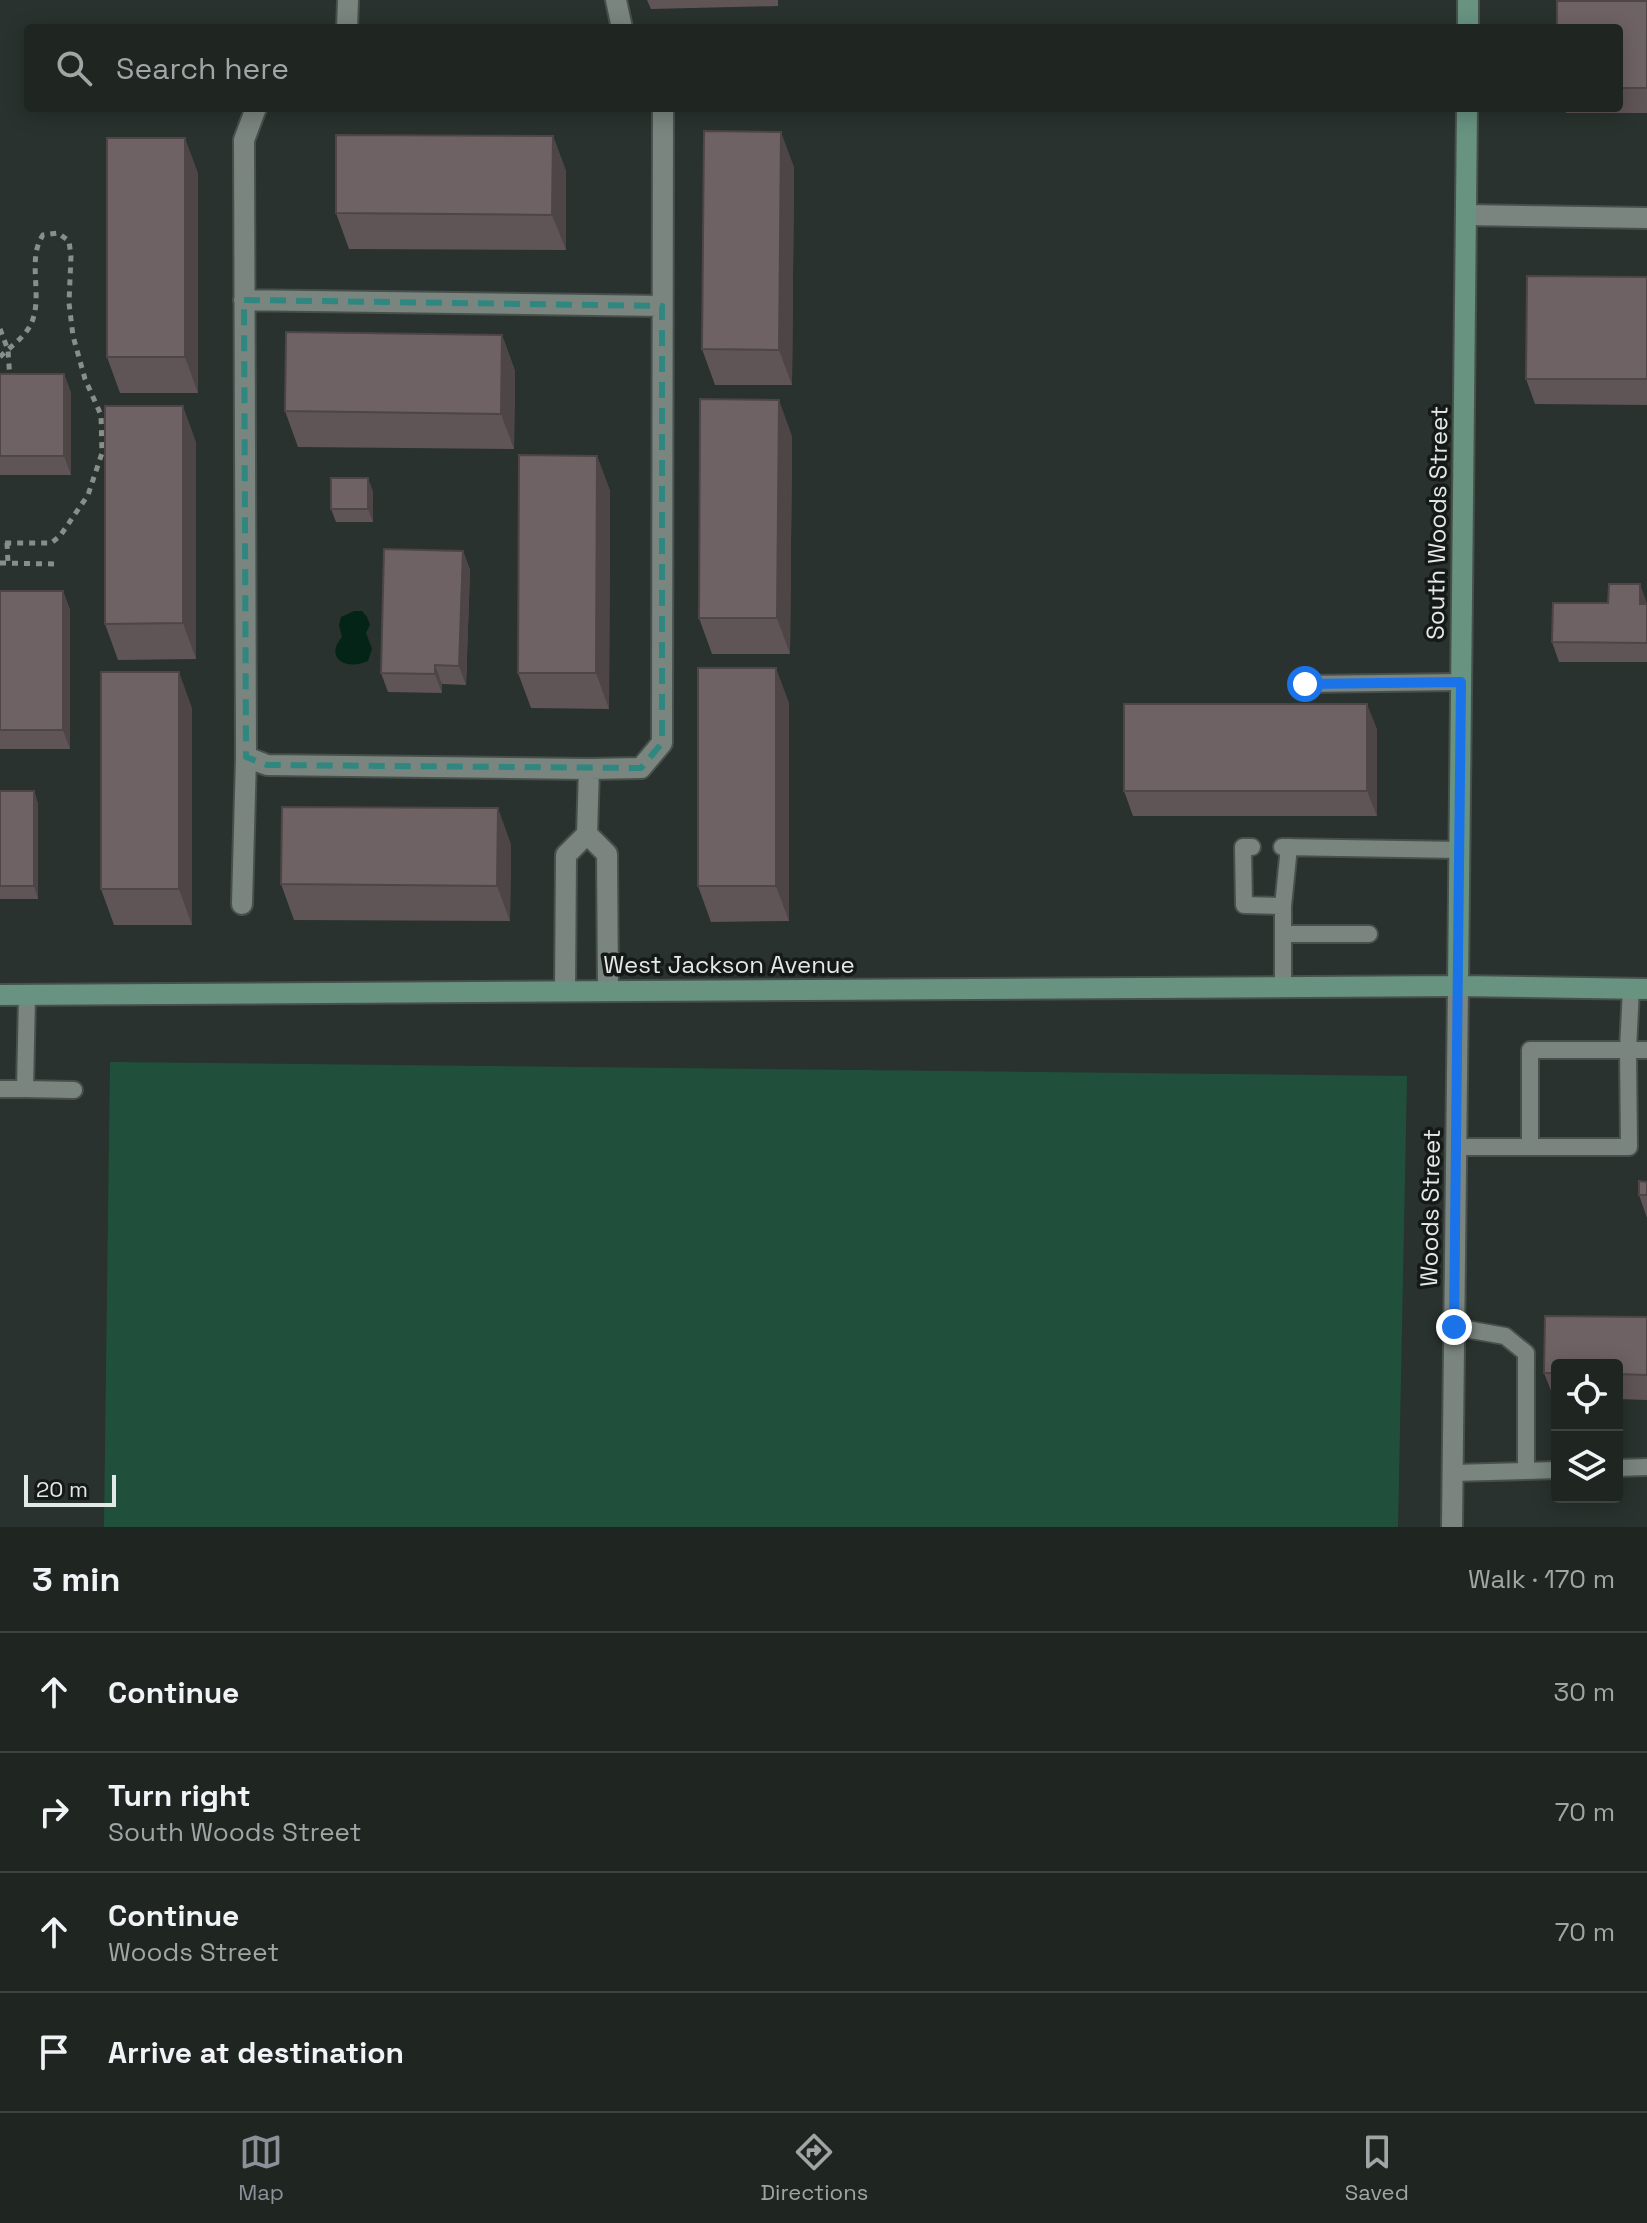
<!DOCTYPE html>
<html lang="en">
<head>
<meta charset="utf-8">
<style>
  :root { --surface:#1f2622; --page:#2c322f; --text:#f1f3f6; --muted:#a1a5a5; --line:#3c4340; --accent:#8c9099 }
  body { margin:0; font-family:"Space Grotesk",sans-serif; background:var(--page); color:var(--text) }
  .controls { position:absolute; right:24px; bottom:24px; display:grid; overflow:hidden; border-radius:8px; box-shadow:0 4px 20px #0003 }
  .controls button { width:72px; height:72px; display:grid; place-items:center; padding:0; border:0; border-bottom:2px solid var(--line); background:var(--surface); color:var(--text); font:40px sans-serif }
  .scale { position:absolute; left:24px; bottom:20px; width:92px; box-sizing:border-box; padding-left:8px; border:4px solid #e3e9e6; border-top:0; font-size:22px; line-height:28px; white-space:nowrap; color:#e3e9e6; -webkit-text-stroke:6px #151917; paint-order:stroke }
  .stop { position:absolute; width:24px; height:24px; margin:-18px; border:6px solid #1a73e8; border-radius:50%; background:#fff }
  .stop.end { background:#1a73e8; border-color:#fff; box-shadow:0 2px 8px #0008 }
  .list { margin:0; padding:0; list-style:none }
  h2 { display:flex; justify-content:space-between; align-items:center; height:104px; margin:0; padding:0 32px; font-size:34px }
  h2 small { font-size:26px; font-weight:400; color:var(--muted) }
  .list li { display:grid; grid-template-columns:52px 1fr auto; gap:24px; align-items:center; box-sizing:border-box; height:120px; padding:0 32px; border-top:2px solid var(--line) }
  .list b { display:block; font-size:30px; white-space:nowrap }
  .list p { margin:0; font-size:26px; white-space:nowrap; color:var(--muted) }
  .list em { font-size:26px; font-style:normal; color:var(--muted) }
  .icon { flex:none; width:44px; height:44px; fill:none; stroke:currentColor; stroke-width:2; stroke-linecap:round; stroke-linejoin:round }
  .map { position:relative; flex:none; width:1647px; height:1527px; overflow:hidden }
  .search { position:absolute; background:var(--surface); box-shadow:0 4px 20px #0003; left:24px; right:24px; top:24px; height:88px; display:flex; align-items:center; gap:20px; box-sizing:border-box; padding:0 28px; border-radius:8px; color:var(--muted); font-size:30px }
  .sheet { height:584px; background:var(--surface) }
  nav { display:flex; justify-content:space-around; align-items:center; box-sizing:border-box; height:112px; border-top:2px solid var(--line); background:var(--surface); font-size:22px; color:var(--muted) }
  nav a { display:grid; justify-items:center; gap:4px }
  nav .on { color:var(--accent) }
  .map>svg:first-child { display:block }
  .green { fill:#20503b }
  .water { fill:#042417 }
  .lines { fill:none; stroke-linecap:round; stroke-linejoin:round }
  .lane-casing { stroke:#48504c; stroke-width:20 }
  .street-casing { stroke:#48504c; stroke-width:24 }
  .secondary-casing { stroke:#48504c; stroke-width:24 }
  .path { stroke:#878e8b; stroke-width:5; stroke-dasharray:6 6; stroke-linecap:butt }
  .lane { stroke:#7a857f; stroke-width:16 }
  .street { stroke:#7a857f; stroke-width:20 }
  .secondary { stroke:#689381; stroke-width:20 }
  .wall { fill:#5f5456 }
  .shaded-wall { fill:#4d4546 }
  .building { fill:#6e6264; stroke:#4d4546; stroke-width:2 }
  .route { stroke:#1a73e8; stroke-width:10 }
  .marked { fill:none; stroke:#2f8780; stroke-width:6; stroke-dasharray:16 10; stroke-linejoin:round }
  .labels { text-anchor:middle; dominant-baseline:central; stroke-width:7; stroke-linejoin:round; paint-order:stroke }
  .street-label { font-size:24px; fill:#e3e9e6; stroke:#151917 }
</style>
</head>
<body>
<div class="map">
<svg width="1647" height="1527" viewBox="0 0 1647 1527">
  <rect width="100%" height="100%" fill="#29322e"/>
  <path class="green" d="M110 1062 1407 1076 1398 1527H104Z"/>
  <path class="water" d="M354 611H362L367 617 370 625 366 633 372 649 368 661C346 671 324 658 342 637L339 625 341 617Z"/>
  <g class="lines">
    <defs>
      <path id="lane" d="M1305 684 1461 682
        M1252 847H1243L1244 905 1283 906V987
        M1282 847 1460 850
        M1283 906 1289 847
        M1283 934H1369
        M0 1089H25L27 995
        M25 1089 74 1090
        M1456 1147H1629L1628 1049 1631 989
        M1530 1147V1050H1647
        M1454 1327 1505 1336 1526 1353V1471
        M1617 1468 1647 1467
        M1453 1473 1557 1470"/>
      <path id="street" d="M616 0 622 28
        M347 28 348 0
        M256 108 244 140 246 757 267 765 589 769 641 768 662 743 663 108
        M1466 215 1647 218
        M244 300 662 306
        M587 834 589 769
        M242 904 246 757
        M565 991 566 855 587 834 607 854 608 991
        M1452 1527 1458 986"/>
      <path id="secondary" d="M1468 28V0
        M1458 986 1467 108
        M0 995 1458 986 1647 989"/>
    </defs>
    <use href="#lane" class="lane-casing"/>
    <use href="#street" class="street-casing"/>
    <use href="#secondary" class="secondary-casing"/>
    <path class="path" d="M0 329 8 350 10 380
      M0 357C10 347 25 337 31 324 44 296 26 260 43 235L58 233 69 241 71 256 69 303 73 336 85 379 101 415 102 453 88 495 60 536 51 543H0
      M7 543 8 563
      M0 563 57 564"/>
    <use href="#lane" class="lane"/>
    <use href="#street" class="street"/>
    <use href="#secondary" class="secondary"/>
  </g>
  <path class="wall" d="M647 0H778V6L651 9Z
    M1647 1V113H1566L1564 108H1619V28Z
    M553 136 566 171V250L349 249 336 213Z
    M794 167 792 385H715L702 349Z
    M198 173V393H120L107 357Z
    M1647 277V405L1535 404 1526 379Z
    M502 335 515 371 514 449 298 447 285 411Z
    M0 374H64L71 393V475H0Z
    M792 436 790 654H712L699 618Z
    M196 442V659L118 660 105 624Z
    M597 456 610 491 609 709 531 708 518 673Z
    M373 491V522H336L331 509Z
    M463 551 470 570 466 685 442 684V693L388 692 381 673Z
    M0 591H63L70 610V749H0Z
    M1608 603H1647V662H1559L1552 642Z
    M789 703V921L711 922 698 886Z
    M192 708V925H114L101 889Z
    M1377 729V816H1133L1124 791Z
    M0 791H34L38 804V899H0Z
    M511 844 510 921 294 920 281 884Z
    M1647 1182V1218L1639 1195Z
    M1545 1316 1647 1317V1400L1617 1399V1365H1557V1398H1554L1544 1373Z"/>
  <path class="shaded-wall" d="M781 132 794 167 792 385 779 350Z
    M553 136 566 171V250L552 215Z
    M185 138 198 173V393L185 357Z
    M502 335 515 371 514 449 501 414Z
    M64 374 71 393V475L64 456Z
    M779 400 792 436 790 654 777 618Z
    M183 406 196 442V659L183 623Z
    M597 456 610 491 609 709 596 673Z
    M368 478 373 491V522L368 509Z
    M463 551 470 570 466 685 459 666Z
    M1640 584 1647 603V623L1640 604Z
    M63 591 70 610V749L63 730Z
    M435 665 442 684V693L435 674Z
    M776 668 789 703V921L776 886Z
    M179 672 192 708V925L179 889Z
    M1367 704 1377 729V816L1367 791Z
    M34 791 38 804V899L34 886Z
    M498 808 511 844 510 921 497 886Z"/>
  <path class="building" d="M1557 1H1647V88H1619V28H1557Z
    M704 131 781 132 779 350 702 349Z
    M336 135 553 136 552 215 336 213Z
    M107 138H185V357H107Z
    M1527 276 1647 277V379H1526Z
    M286 332 502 335 501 414 285 411Z
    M0 374H64V456H0Z
    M700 399 779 400 777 618H699Z
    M105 406H183V623L105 624Z
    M519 455 597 456 596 673H518Z
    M331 478H368V509H331Z
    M384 549 463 551 459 666 435 665V674L381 673Z
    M1609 584H1640V604H1647V643L1552 642 1553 603H1608Z
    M0 591H63V730H0Z
    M698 668H776V886H698Z
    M101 672H179V889H101Z
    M1124 704H1367V791H1124Z
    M0 791H34V886H0Z
    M282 807 498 808 497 886 281 884Z
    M1639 1181 1647 1182V1195H1639Z
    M1545 1316 1647 1317V1375L1617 1374V1365H1557V1373H1544Z"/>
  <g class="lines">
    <path class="route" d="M1305 684 1461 682 1454 1327"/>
  </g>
  <path class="marked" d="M244 300 662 306V743L641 768 267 765 246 757Z"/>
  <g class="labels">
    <g class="street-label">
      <text transform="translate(1437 523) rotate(-89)">South Woods Street</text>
      <text x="729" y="964">West Jackson Avenue</text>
      <text transform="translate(1430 1208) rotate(-89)">Woods Street</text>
    </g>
  </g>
</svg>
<div class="controls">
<button><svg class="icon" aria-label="locate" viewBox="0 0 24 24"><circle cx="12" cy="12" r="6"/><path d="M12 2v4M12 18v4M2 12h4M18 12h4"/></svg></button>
<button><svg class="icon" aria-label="layers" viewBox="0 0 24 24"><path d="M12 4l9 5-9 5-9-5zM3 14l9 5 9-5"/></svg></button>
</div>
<div class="scale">20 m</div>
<div class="stop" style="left:1305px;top:684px"></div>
<div class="stop end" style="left:1454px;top:1327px"></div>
<div class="search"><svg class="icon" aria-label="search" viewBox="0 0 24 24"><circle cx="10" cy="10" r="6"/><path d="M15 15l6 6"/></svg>Search here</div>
</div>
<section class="sheet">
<h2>3 min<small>Walk · 170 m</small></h2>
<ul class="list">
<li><svg class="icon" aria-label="ahead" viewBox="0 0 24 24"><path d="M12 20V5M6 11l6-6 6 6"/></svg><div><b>Continue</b></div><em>30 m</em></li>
<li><svg class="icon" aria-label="right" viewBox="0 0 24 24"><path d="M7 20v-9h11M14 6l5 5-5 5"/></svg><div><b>Turn right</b><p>South Woods Street</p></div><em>70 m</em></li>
<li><svg class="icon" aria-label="ahead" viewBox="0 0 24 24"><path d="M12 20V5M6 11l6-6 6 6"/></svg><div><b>Continue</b><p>Woods Street</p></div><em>70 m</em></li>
<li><svg class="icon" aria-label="arrive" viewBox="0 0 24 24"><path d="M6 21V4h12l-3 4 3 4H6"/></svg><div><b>Arrive at destination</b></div></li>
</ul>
</section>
<nav>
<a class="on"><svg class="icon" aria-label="map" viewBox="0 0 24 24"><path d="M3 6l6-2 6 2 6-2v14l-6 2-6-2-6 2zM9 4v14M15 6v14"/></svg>Map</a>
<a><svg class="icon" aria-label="directions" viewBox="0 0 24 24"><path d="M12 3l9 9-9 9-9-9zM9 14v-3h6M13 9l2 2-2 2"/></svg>Directions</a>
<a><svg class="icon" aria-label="saved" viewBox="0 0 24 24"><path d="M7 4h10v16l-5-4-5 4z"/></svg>Saved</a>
</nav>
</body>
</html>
